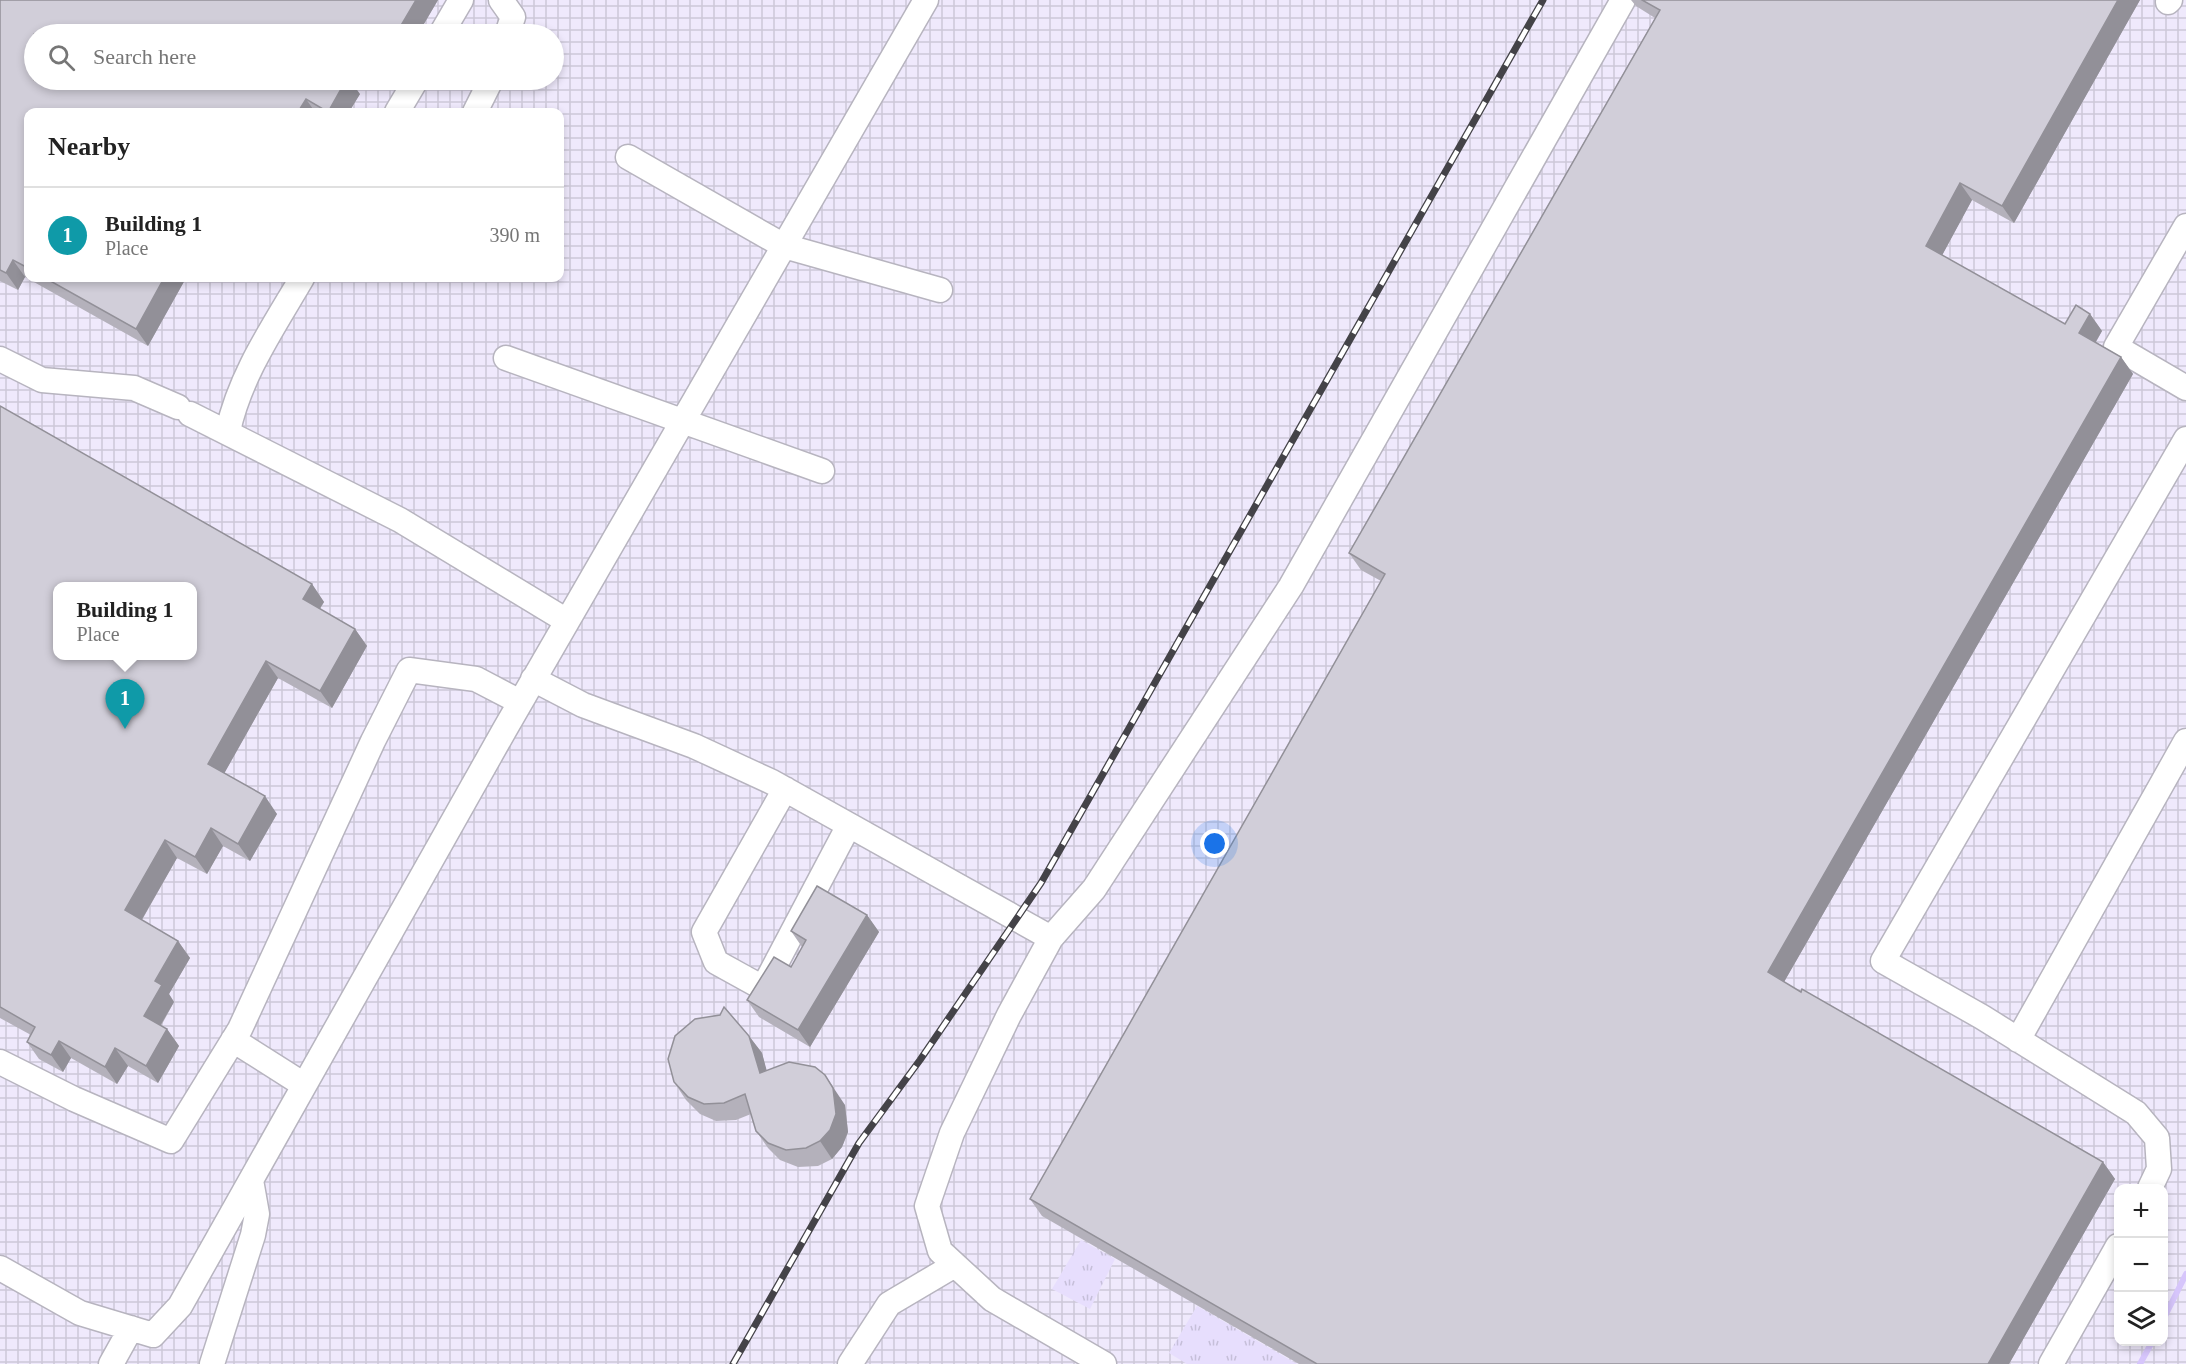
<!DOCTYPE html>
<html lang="en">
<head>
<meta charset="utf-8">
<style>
  :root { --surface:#fff; --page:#f2f2f2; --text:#222; --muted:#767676; --line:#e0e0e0; --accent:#796735 }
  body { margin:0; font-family:"Times New Roman",serif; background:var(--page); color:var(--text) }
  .controls { position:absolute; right:18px; bottom:18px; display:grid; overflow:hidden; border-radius:12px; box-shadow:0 3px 9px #0003 }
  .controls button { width:54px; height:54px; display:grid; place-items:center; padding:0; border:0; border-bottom:2px solid var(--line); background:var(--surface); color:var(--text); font:30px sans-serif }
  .you { position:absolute; left:1215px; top:844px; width:21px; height:21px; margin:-15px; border:4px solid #fff; border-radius:50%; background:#1a73e8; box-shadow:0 0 0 9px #1a73e833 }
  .badge { display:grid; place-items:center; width:39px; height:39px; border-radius:50%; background:var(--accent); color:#fff; font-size:20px; font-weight:700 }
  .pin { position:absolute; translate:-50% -50px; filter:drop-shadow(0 2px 3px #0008) }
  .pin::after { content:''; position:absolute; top:32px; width:21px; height:18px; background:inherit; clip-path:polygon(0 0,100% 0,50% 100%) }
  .popup { position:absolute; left:53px; top:582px; width:144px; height:78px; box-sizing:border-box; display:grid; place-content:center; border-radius:12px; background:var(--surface); filter:drop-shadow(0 2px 4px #0005); font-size:20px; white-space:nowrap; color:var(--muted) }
  .popup b { font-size:22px; color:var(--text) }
  .popup::after { content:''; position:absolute; left:50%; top:100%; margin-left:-12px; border:12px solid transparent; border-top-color:var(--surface) }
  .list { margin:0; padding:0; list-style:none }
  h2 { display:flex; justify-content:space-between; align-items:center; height:78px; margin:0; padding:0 24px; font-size:26px }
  h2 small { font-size:20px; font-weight:400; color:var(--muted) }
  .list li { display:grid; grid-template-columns:39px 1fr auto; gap:18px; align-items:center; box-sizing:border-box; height:96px; padding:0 24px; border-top:2px solid var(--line) }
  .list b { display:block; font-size:22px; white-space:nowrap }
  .list p { margin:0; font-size:20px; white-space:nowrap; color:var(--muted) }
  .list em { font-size:20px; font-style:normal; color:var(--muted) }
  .icon { flex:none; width:33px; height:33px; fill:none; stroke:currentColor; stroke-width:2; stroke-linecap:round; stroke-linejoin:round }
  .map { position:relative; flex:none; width:2186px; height:1364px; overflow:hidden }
  .search { position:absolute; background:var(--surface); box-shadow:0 3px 9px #0003; left:24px; top:24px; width:540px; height:66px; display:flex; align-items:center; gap:15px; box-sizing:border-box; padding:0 21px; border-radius:33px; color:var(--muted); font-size:22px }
  .panel { position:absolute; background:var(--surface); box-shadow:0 3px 9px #0003; left:24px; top:108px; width:540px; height:174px; border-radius:12px }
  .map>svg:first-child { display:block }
  .industrial { fill:url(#industrial-grid); fill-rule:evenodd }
  .grass { fill:url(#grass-tufts) }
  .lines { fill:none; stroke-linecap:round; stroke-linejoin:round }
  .stream { stroke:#d6c5fb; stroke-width:6 }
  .minor-casing { stroke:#b7b4bf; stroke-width:27 }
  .minor { stroke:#fff; stroke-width:24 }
  .rail-casing { stroke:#444348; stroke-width:7 }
  .rail { stroke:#fff; stroke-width:4.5; stroke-dasharray:14; stroke-linecap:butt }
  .wall { fill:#b4b1bb }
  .shaded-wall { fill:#929098 }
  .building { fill:#d1ced9; stroke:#929098; stroke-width:1.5; fill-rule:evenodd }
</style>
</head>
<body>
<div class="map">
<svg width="2186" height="1364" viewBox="0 0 2186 1364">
  <defs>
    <pattern id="industrial-grid" width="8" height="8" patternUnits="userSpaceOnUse" patternTransform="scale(1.5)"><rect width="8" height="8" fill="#efe9fc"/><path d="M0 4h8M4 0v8" fill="none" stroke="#cdc8d8"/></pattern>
    <pattern id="grass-tufts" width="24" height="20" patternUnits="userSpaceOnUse" patternTransform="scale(1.5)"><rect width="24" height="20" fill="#e7defd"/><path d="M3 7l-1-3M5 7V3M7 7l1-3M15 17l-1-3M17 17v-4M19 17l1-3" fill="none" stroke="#c6bfd9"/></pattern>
  </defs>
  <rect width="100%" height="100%" fill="#f9f7fe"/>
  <path class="industrial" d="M0 0H2186V1364H0ZM34 34H554V80H34ZM28 112H560V278H28ZM57 586H192V656H57ZM2118 1188H2164V1342H2118Z"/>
  <path class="grass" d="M1081 1240 1115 1259 1090 1309 1052 1289Z
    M1197 1306 1297 1364H1187L1169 1353Z"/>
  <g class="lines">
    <path class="stream" d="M2164 1318 2186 1274
      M2140 1364 2152 1342"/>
    <defs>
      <path id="minor" d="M501 0 513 17 507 34
        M2168 2 2170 0
        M441 34 461 0
        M397 112 416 80
        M475 112 491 80
        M628 157 784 246 940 290
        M2186 226 2116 347 2186 388
        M506 358 822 471
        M0 359 42 380 134 388 178 407
        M190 414 400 520 567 621
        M228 431C240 375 274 326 302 278
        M533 679 583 705 694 746 772 782 1051 938 1094 889 1291 586 1623 0
        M785 789 704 932 716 962 763 988 849 825
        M1051 938 1009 1015 952 1133 927 1206 940 1251 992 1299 1104 1364
        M233 1040 304 1085
        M2018 1040 2186 741
        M0 1062 74 1099 171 1141 240 1029 373 741 409 670 476 679 520 702
        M2150 1188 2159 1169 2157 1138 2136 1113 1982 1017 1883 961 2186 439
        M0 1268 80 1313 153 1335 180 1306 505 729 926 0
        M111 1364 131 1328
        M212 1364 253 1235 257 1214 251 1180
        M850 1364 889 1304 955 1265
        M2051 1364 2118 1246"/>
    </defs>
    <use href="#minor" class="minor-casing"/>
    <use href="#minor" class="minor"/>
    <defs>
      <path id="rail" d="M733 1364 859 1143 920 1060 1041 883 1543 0"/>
    </defs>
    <use href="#rail" class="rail-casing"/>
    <use href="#rail" class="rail"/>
  </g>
  <path class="wall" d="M0 0H438L418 34H34L360 94 349 112H28V278H186L148 346 25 277 18 290 0 281Z
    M1631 0H2140L2014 223 1972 200 1942 255 2065 324 2090 314 2102 331 2096 342 2121 357 2133 374 1784 982 2103 1162 2115 1179 2009 1364H1299L1042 1216 1030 1199 1381 581 1361 570 1349 553 1655 18 1636 6Z
    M0 406 312 584 324 602 320 609 355 629 367 646 332 708 278 678 224 773 277 814 250 861 223 846 207 874 177 858 142 920 178 941 190 958 169 994 174 1002 161 1026 167 1029 179 1046 158 1083 128 1066 117 1084 71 1058 63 1072 39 1059 27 1042 31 1035 0 1018Z
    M867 915 879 932 810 1047 759 1017 747 1000 791 967 802 947 791 931Z
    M749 1036 762 1053 766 1070 845 1105 848 1132 842 1147 832 1159 818 1166 798 1167 780 1160 768 1148 756 1131 751 1114 736 1120 716 1121 700 1114 686 1100 674 1082Z"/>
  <path class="shaded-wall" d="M416 0H438L418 34H396Z
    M2118 0H2140L2014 223 2002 206Z
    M346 80H350L360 94 349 112H328Z
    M306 99 315 112H298Z
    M1960 183 1972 200 1938 263 1926 246Z
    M13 260 25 277 18 290 6 273Z
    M164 278H186L148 346 136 329Z
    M2090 314 2102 331 2091 350 2079 333Z
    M2121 357 2133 374 1780 989 1768 972Z
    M312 584 324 602 315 616 303 599Z
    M355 629 367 646 332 708 320 691Z
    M266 661 278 678 220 781 208 764Z
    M265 796 277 814 250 861 238 844Z
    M211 828 223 846 207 874 195 857Z
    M165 840 177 858 137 928 125 910Z
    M867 915 879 932 810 1047 798 1030Z
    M178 941 190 958 169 994 174 1002 156 1033 144 1016 155 981Z
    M167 1029 179 1046 158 1083 146 1066Z
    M749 1036 762 1053 772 1090 760 1073Z
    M59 1041 71 1058 63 1072 51 1055Z
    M115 1048 128 1066 117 1084 105 1067Z
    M825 1075 845 1105 848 1132 842 1147 832 1159 820 1141Z
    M2103 1162 2115 1179 2009 1364H1988Z"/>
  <path class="building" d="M0 0H416L396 34H34V80H346L328 112 306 99 298 112H28V268L13 260 6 273 0 270Z
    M1642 0H2118L2002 206 1960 183 1926 246 2065 324 2076 305 2090 314 2079 333 2121 357 1768 972 1801 992 1802 989 2103 1162 1988 1364H1317L1030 1199 1385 574 1349 553 1660 10Z
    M45 278H164L136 329Z
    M0 406 312 584 303 599 355 629 320 691 266 661 208 764 265 796 238 844 211 828 195 857 165 840 125 910 178 941 155 981 162 985 144 1016 167 1029 146 1066 115 1048 105 1067 59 1041 51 1055 27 1042 35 1027 0 1007ZM57 586H192V656H57Z
    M817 886 867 915 798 1030 747 1000 774 957 791 967 806 940 791 931Z
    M724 1007 749 1036 760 1073 789 1062 815 1067 825 1075 833 1088 836 1114 830 1130 820 1141 806 1148 786 1150 768 1143 756 1131 745 1094 724 1103 704 1104 688 1097 674 1082 668 1059 675 1036 695 1019 720 1015Z"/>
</svg>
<div class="controls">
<button>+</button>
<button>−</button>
<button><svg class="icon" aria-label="layers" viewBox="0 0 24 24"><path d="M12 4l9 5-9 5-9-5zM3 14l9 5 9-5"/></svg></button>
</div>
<div class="you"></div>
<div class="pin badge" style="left:125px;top:729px;background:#0f9aa8">1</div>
<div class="popup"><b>Building 1</b>Place</div>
<div class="search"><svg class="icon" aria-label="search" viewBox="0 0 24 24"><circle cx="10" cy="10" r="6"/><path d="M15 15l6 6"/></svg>Search here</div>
<section class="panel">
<h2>Nearby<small></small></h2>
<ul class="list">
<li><span class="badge" style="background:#0f9aa8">1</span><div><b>Building 1</b><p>Place</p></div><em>390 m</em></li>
</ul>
</section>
</div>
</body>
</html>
